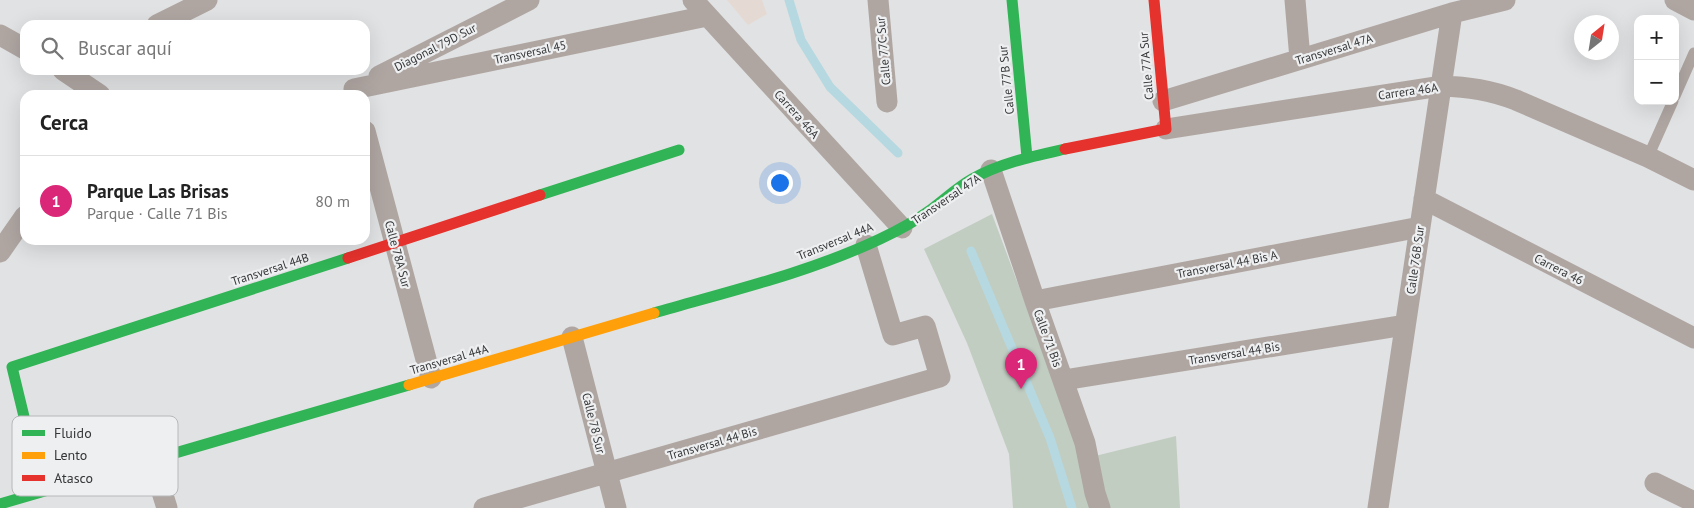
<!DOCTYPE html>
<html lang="es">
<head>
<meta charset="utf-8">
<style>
  :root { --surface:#fff; --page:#f6f6f6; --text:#222; --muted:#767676; --line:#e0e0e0; --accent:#db2777 }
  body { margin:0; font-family:"PT Sans",sans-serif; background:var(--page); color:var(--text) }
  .controls { position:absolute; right:15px; top:15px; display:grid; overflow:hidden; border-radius:10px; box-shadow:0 5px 20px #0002 }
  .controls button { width:45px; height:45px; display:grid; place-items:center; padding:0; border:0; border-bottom:1px solid var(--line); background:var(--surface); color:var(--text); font:25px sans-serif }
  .compass { position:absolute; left:1574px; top:15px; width:45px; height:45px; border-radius:50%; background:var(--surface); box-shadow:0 5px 20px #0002; rotate:30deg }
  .you { position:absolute; left:779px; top:182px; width:18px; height:18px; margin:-12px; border:4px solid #fff; border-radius:50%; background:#1a73e8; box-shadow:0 0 0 8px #1a73e833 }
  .badge { display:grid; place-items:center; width:32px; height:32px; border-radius:50%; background:var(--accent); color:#fff; font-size:16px; font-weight:700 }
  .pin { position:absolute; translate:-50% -41px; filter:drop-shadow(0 1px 2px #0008) }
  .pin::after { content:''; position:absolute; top:26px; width:18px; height:15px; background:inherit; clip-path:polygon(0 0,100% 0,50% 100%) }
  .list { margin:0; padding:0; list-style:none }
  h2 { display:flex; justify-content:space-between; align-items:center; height:65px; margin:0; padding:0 20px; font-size:21px }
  h2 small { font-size:16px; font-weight:400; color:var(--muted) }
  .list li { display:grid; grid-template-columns:32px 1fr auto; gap:15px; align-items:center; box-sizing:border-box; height:90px; padding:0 20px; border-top:1px solid var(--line) }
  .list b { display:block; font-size:19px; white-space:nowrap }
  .list p { margin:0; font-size:16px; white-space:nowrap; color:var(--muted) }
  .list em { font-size:16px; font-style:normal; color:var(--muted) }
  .icon { flex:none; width:28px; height:28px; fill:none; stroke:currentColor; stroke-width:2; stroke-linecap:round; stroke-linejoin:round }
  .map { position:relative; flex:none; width:1694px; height:508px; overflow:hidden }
  .search { position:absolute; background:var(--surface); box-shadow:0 5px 20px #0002; left:20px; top:20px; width:350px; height:55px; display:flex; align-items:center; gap:12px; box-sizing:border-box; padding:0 18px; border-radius:15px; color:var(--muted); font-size:19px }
  .panel { position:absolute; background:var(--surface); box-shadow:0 5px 20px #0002; left:20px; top:90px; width:350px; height:155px; border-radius:15px }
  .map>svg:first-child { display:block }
  .education { fill:#e5dad3 }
  .green { fill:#c2cdc2 }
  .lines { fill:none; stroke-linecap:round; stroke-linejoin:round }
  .stream { stroke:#b6d8e0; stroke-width:9 }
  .lane { stroke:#afa6a2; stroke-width:11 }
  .street { stroke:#afa6a2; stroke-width:21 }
  .fast { stroke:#30b455; stroke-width:11 }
  .slow { stroke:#ff9f0a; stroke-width:11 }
  .jam { stroke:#e5322d; stroke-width:11 }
  .labels { text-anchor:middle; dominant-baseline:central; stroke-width:4.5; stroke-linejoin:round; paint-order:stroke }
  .street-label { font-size:12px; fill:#353637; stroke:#edeff1 }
  .key { fill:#edeff1; stroke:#b6b8b9; stroke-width:1 }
  .key-label { font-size:14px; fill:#353637 }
</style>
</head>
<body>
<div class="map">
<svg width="1694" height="508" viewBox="0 0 1694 508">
  <rect width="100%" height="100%" fill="#e1e2e3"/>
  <path class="education" d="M727 0H762L767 14 748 25Z"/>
  <path class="green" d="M992 214 1083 459 1176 436 1180 508H1013L1009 454 967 343 924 249Z"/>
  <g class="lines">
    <path class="stream" d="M789 0 801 40 830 87 898 153
      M971 251 1050 438 1072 508"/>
    <path class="lane" d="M1675 96 1694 53
      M1648 157 1673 101"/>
    <path class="street" d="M693 0 902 228
      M878 0 887 102
      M1295 0 1300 59
      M1675 0 1694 10
      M157 25 207 0
      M0 35 25 49
      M63 70 100 95
      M379 76 529 0
      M355 95 354 89 707 16
      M1163 101 1452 13 1505 0
      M1166 129 1441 86C1469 87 1490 90 1516 100L1648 157 1694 180
      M365 131 431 378
      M991 170 1035 301 1085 443 1095 493 1100 508
      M1424 199 1694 338
      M0 252 25 216
      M1035 301 1420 227
      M572 337 616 508
      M1064 380 1405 325
      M152 460 167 508
      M1655 483 1694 502
      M484 508 940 377 925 326 893 335 866 245
      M1378 508 1452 13"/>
    <path class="fast" d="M1012 0 1027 157
      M540 195 679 150
      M654 313C730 291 808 273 880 239 897 231 914 222 929 211 943 201 956 188 972 179 1000 163 1034 156 1065 149
      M42 491 12 367 348 258
      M0 504 409 385"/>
    <path class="slow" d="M409 385 654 313"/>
    <path class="jam" d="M1065 149 1166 129 1154 0
      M348 258 540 195"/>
  </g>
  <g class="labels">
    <g class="street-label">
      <text transform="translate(435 47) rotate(-27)">Diagonal 79D Sur</text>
      <text transform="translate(1334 49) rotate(-17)">Transversal 47A</text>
      <text transform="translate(883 51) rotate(-95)">Calle 77C Sur</text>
      <text transform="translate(530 52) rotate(-12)">Transversal 45</text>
      <text transform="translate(1146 66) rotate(-95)">Calle 77A Sur</text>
      <text transform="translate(1006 80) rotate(-96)">Calle 77B Sur</text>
      <text transform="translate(1408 91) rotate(-8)">Carrera 46A</text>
      <text transform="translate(797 114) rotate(48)">Carrera 46A</text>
      <text transform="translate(946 199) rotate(-34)">Transversal 47A</text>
      <text transform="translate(835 241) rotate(-22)">Transversal 44A</text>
      <text transform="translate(398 254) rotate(75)">Calle 78A Sur</text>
      <text transform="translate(1415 260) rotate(-82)">Calle 76B Sur</text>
      <text transform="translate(1227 264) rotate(-11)">Transversal 44 Bis A</text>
      <text transform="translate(270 269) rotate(-18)">Transversal 44B</text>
      <text transform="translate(1559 269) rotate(27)">Carrera 46</text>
      <text transform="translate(1048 338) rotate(70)">Calle 71 Bis</text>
      <text transform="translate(1234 353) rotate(-9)">Transversal 44 Bis</text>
      <text transform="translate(449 359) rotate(-16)">Transversal 44A</text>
      <text transform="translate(594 423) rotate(76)">Calle 78 Sur</text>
      <text transform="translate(712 443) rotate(-16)">Transversal 44 Bis</text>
    </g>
  </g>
  <rect x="12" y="416" width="166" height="80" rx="8" class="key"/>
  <rect x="22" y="430" width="23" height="6" fill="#30b455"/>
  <rect x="22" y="452" width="23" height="7" fill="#ff9f0a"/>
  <rect x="22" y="475" width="23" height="6" fill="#e5322d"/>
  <g class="key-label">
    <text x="54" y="438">Fluido</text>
    <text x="54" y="460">Lento</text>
    <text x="54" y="483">Atasco</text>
  </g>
</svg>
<div class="controls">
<button>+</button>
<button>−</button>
</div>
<svg class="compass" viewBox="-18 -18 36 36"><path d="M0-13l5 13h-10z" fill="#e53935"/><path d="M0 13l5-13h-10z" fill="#767676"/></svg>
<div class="you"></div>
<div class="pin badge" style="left:1021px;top:389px">1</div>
<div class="search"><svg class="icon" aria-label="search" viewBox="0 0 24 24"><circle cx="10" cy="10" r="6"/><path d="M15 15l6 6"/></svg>Buscar aquí</div>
<section class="panel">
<h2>Cerca<small></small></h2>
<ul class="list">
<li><span class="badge">1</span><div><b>Parque Las Brisas</b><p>Parque · Calle 71 Bis</p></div><em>80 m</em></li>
</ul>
</section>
</div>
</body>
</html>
